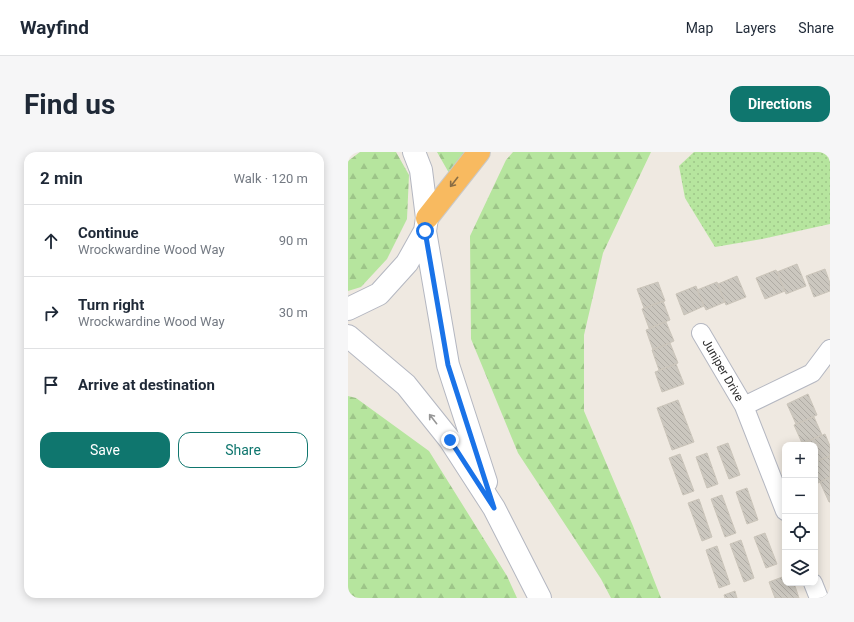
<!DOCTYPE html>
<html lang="en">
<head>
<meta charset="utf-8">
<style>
  :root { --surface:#fff; --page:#f6f6f7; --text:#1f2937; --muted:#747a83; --line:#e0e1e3; --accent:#0f766e }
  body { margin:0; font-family:Roboto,sans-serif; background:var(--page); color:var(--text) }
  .controls { position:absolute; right:12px; bottom:12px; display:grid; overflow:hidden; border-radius:8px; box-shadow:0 2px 10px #0003 }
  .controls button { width:36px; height:36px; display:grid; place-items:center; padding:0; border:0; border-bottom:1px solid var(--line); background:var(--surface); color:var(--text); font:20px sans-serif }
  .stop { position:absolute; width:12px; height:12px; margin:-9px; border:3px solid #1a73e8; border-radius:50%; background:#fff }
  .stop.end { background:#1a73e8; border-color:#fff; box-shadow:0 1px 4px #0008 }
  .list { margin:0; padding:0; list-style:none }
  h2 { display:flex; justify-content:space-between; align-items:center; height:52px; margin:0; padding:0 16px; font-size:17px }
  h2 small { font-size:13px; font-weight:400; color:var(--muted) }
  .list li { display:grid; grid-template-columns:26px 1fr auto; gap:12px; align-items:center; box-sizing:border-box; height:72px; padding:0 16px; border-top:1px solid var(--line) }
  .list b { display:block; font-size:15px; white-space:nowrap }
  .list p { margin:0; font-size:13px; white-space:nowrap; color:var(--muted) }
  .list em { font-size:13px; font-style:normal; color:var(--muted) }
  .actions { display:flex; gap:8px; padding:12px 16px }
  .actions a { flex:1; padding:9px 0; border:1px solid var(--accent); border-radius:12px; text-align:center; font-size:14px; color:var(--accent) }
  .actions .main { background:var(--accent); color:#fff }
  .icon { flex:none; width:22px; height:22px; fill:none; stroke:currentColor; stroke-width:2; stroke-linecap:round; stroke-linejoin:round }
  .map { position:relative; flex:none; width:482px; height:446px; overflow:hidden; border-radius:12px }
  header { display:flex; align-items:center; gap:24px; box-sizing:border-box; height:56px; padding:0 20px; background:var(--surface); border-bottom:1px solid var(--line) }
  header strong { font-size:19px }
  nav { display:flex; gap:22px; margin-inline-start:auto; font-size:14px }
  .intro { display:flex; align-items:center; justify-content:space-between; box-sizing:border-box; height:96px; padding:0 24px }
  h1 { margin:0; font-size:28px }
  .button { padding:10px 18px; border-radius:12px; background:var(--accent); color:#fff; font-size:14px; font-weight:700 }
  main { display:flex; gap:24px; padding:0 24px }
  aside { flex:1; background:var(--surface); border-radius:12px; box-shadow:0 2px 10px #0003 }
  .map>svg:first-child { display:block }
  .forest { fill:url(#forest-firs) }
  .park { fill:url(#park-dots) }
  .building { fill:url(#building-back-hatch); stroke:#cbc5ba }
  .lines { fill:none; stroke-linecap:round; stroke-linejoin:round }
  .minor-casing { stroke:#b4b7c1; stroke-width:20 }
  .secondary-casing { stroke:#b4b7c1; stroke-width:24 }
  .trunk-casing { stroke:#c9c9c9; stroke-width:24 }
  .minor { stroke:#fff; stroke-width:18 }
  .secondary { stroke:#fff; stroke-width:22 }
  .trunk { stroke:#f8ba60; stroke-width:22 }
  .oneway { stroke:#896d44 }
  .oneway2 { stroke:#969696 }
  .route { stroke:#1a73e8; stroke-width:5 }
  .labels { text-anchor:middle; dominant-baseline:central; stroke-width:4; stroke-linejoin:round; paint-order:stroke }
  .street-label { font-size:12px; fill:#2e2e2e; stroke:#fff }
</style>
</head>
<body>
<header>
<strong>Wayfind</strong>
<nav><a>Map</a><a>Layers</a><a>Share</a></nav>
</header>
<div class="intro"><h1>Find us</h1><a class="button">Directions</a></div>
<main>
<aside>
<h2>2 min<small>Walk · 120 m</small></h2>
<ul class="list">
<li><svg class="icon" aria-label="ahead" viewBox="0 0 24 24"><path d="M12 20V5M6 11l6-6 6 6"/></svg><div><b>Continue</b><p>Wrockwardine Wood Way</p></div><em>90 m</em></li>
<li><svg class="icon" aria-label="right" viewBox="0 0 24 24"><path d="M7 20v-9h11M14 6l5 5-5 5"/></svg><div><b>Turn right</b><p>Wrockwardine Wood Way</p></div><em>30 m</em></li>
<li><svg class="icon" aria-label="arrive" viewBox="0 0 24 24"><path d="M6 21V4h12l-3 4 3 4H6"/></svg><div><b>Arrive at destination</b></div></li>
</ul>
<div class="actions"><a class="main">Save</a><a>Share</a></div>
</aside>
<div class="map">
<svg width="482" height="446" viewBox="0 0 482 446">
  <defs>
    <pattern id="forest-firs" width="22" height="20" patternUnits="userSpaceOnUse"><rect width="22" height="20" fill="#b6e59e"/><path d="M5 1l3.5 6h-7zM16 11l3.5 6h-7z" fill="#9dc588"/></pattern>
    <pattern id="park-dots" width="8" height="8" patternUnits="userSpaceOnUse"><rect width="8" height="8" fill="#b6e59e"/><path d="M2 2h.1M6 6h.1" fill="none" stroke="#9dc588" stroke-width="1.8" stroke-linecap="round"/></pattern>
    <pattern id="building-back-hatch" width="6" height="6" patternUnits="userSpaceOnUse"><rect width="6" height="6" fill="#cbc7bf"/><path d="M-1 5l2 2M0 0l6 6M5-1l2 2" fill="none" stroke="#afaba4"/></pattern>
  </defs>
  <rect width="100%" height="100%" fill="#efe9e1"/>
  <path class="forest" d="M12 0H48L61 23 59 67 39 107 13 135 0 139V9Z
    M89 0H118L101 21Z
    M165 0H303L255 101 236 183V259L285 374 313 446H263L253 427 170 301 123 187 122 84 158 8Z
    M0 244 8 246 81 299 159 424 169 446H0Z"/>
  <path class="park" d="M346 0H482V72L414 87 367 95 337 46 331 14Z"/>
  <path class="building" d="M449 112 458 134 438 142 429 120Z
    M477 117 482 131V139L466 145 458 124Z
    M428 118 437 139 417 147 408 126Z
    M389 124 398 145 378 153 370 132Z
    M310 130 317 149 296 156 289 137Z
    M369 130 377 150 358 158 349 138Z
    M348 134 356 154 336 163 328 142Z
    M315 149 322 168 301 176 294 157Z
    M318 170 326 189 305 198 298 178Z
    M322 191 330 211 311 218 304 198Z
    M328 212 336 232 314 240 307 220Z
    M460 242 469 263 448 272 439 252Z
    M330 248 346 290 324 298 309 256Z
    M466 265 474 283 454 291 446 273Z
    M477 282 482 294V304L467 310V293H457L456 291Z
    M380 291 392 323 381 327 369 295Z
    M359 301 370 332 359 336 348 305Z
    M332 302 346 339 335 343 321 306Z
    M482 304V325L470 331 467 324V310Z
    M482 325V350H481L472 330Z
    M399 336 410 368 399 372 388 340Z
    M374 343 388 381 377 385 363 347Z
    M351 347 364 385 354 389 340 351Z
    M417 381 429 412 418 416 406 385Z
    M393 388 406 426 396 430 382 392Z
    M369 394 382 432 371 436 358 398Z
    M437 424V431H446L451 446H427L421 430Z
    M387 439 389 446H377L376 443Z"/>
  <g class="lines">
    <defs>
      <path id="minor" d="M353 181 396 254 437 359
        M396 254 464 221 482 197
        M465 431 471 446"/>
      <path id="secondary" d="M77 79 100 213 138 330
        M0 157 31 142 59 111 77 79 79 66 73 18 66 0
        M0 184 58 233 102 288 146 356 192 446"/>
      <path id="trunk" d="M79 66 131 0"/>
    </defs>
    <use href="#minor" class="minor-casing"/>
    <use href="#secondary" class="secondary-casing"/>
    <use href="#trunk" class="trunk-casing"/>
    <use href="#minor" class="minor"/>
    <use href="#secondary" class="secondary"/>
    <use href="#trunk" class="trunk"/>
  </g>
  <defs><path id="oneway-shaft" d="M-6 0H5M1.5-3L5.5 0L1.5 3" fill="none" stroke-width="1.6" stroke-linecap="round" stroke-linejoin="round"/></defs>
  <use class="oneway" href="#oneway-shaft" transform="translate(106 30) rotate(128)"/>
  <use class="oneway2" href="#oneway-shaft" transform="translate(85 267) rotate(-128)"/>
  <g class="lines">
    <path class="route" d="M77 79 100 213 146 356 102 288"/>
  </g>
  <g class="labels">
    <g class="street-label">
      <text transform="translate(375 218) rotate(60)">Juniper Drive</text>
    </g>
  </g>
</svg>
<div class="controls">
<button>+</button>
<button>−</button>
<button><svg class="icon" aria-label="locate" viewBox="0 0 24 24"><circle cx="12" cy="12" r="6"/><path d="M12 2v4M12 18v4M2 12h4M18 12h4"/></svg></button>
<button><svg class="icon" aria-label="layers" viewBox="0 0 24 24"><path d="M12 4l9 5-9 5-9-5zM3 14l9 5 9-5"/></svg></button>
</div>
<div class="stop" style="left:77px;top:79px"></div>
<div class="stop end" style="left:102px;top:288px"></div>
</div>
</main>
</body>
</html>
